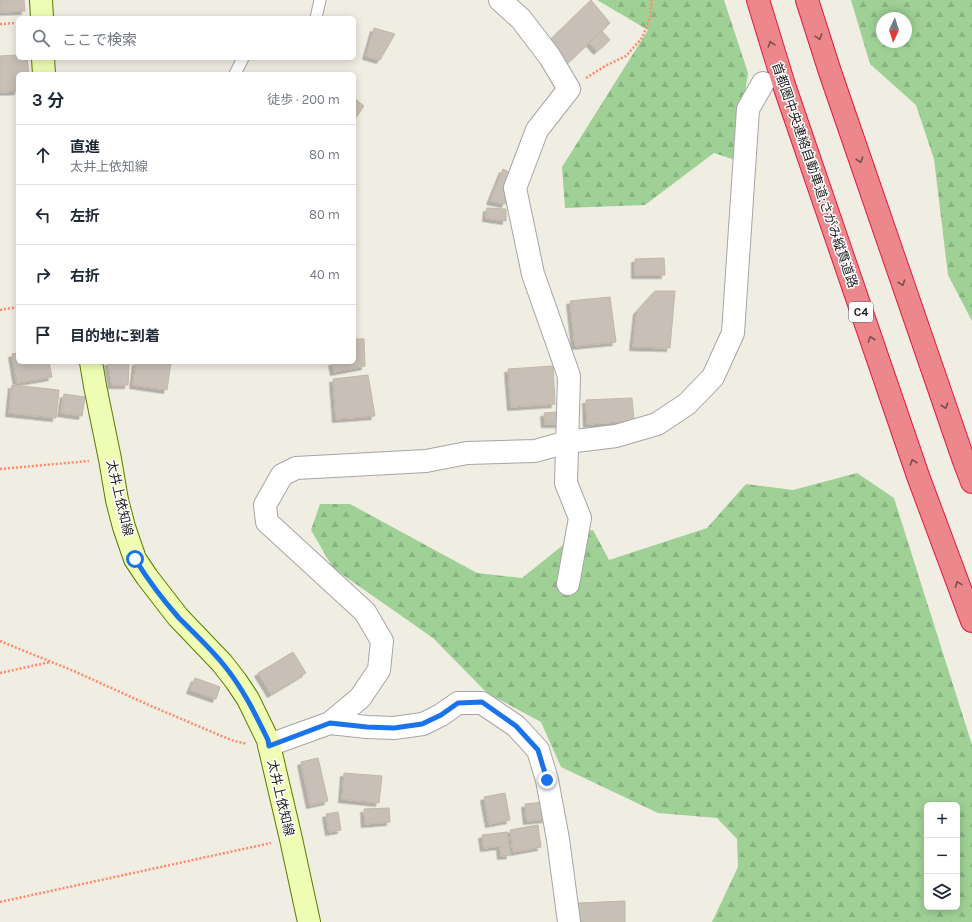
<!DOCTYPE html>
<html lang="ja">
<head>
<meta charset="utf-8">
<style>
  :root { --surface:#fff; --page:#f6f6f7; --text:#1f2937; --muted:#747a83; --line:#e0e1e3 }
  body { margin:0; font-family:Karla,"Noto Sans JP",sans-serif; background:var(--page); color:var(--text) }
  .controls { position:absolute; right:12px; bottom:12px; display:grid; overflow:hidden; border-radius:6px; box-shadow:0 2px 10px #0003 }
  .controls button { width:36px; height:36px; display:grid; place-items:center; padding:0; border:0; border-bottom:1px solid var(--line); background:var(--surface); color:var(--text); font:20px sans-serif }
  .compass { position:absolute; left:876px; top:12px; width:36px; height:36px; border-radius:50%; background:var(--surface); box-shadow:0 2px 10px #0003; rotate:184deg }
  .stop { position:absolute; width:12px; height:12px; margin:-9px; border:3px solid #1a73e8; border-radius:50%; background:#fff }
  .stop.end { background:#1a73e8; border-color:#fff; box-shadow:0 1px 4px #0008 }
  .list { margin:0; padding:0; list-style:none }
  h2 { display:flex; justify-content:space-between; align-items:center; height:52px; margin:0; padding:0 16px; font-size:17px }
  h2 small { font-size:13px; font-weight:400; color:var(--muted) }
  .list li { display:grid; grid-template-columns:26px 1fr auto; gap:12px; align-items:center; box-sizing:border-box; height:60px; padding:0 16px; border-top:1px solid var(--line) }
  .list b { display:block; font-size:15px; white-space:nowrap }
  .list p { margin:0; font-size:13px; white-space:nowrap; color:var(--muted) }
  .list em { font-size:13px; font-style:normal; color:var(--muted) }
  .icon { flex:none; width:22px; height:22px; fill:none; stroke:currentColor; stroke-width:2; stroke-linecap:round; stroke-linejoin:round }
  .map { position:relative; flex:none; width:972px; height:922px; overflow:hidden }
  .search { position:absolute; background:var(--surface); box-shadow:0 2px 10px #0003; left:16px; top:16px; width:340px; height:44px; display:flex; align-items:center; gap:10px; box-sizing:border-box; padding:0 14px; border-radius:6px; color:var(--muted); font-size:15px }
  .panel { position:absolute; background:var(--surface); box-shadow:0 2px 10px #0003; left:16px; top:72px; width:340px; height:292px; border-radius:6px }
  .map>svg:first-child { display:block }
  .forest { fill:url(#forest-firs); fill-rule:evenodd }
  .building { fill:#c8c0b6; stroke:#c2b6a5; filter:url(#shadow) }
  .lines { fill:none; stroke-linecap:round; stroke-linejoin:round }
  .service-casing { stroke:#a5a5a5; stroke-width:13 }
  .minor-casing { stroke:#a5a5a5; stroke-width:24 }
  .secondary-casing { stroke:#5c7a00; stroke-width:24 }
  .motorway-casing { stroke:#e41a44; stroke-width:24 }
  .path { stroke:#ff8a65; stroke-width:2.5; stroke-dasharray:2 2; stroke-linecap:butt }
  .service { stroke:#fff; stroke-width:11 }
  .minor { stroke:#fff; stroke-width:22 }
  .secondary { stroke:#effdb4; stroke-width:22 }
  .motorway { stroke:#ec878c; stroke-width:22 }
  .oneway { stroke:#7b4d50 }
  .route { stroke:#1a73e8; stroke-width:5 }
  .labels { text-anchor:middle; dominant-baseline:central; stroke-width:3; stroke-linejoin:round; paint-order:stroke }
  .shield { fill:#fff; stroke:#626262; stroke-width:1 }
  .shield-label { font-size:12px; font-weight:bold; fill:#1e1e1e }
  .street-label { font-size:13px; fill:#1e1e1e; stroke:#fff }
</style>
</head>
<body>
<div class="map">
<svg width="972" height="922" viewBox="0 0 972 922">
  <defs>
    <pattern id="forest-firs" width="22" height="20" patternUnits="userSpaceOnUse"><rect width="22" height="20" fill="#9fd196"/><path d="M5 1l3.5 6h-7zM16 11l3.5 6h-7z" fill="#88b381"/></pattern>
    <filter id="shadow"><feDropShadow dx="-3.5" dy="3.5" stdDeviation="0" flood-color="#0004"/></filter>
  </defs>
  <rect width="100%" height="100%" fill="#f0ede3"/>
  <path class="forest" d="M597 0H724L748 73 735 160 714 153 645 205 565 208 562 167 648 30Z
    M851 0H972V321L948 275 934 159 916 105 870 64ZM882 18H906V42H882Z
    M857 473 894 498 972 745V922H712L738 867 737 839 717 818 658 813 561 767 541 722 487 693 433 638 333 568 311 530 320 504H350L477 573 522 578 578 533 593 530 609 560 707 528 746 484 793 490ZM927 805H957V907H927Z"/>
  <path class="building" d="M0 0H24L25 11 0 12Z
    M591 0 610 23 568 63 547 43Z
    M374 28 395 34 380 60 366 56Z
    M602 31 610 40 597 51 589 42Z
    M18 55V58H27L29 74H18V91L0 92V56Z
    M354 98 364 106 355 119H354Z
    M503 169 514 175 505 204 490 201Z
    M487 208 506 209V221L486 218Z
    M664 258 665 275H635V259Z
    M655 291H675L670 348 633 347 637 311Z
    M610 297 616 342 575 346 570 301Z
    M354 339H364L365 366 334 372 332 362H354Z
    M18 353V362H49L52 377 17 383 12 354Z
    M108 362H129L128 385H112Z
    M136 362H171L167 390 133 385Z
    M553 366 555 404 511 407 508 369Z
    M368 375 375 416 336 419 333 379Z
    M12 385 59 390 56 418 9 413Z
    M64 394 85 397 82 416 61 413Z
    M632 398 634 421 587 424 586 400Z
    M557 412 560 424H545L544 413Z
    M293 652 306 673 271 694 258 673Z
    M195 678 220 687 216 699 190 690Z
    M318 758 328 801 310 805 301 762Z
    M344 773 382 776 379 803 342 799Z
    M505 793 510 820 489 824 484 797Z
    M544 802 546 819 527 821 525 804Z
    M389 808 390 822 365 824 364 809Z
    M338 812 341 830 329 832 326 814Z
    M538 825 541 847 513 852 510 830Z
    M507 832 510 855 501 856 500 846 484 848 482 835Z
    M625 901V922H579L578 903Z"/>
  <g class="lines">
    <defs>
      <path id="service" d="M316 18 320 0
        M235 74 243 58"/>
      <path id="minor" d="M500 0 521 19 550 57 569 89 537 130 515 188 533 274 569 376 566 483 580 518 568 584
        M330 723 360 698 379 670 382 641 365 612 267 522 265 505 282 475 296 468 426 461 467 453 535 451 567 442 616 436 657 424 687 404 713 377 733 333 748 109 763 83
        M269 745 330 723 367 727 394 728 423 724 441 715 458 703H482L516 726 538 750 547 780 558 839 569 922"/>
      <path id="secondary" d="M41 0 42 18
        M43 58 44 74
        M91 362 95 386 110 459 117 500 124 527 135 559 147 577 178 617 222 663 236 681 248 699 268 740 269 745 291 839 309 922"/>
      <path id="motorway" d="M758 0 784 85 918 476 972 621
        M807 0 830 72 964 461 972 482"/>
    </defs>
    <use href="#service" class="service-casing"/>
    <use href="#minor" class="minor-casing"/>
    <use href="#secondary" class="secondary-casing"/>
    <use href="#motorway" class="motorway-casing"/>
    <path class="path" d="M0 24 18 23
      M586 78 605 66 626 56 642 38 650 18 652 0
      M0 310 18 307
      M0 469 89 461
      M0 641 76 672 151 706 231 740 247 744
      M0 673 50 662
      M0 902 271 843"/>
    <use href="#service" class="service"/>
    <use href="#minor" class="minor"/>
    <use href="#secondary" class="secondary"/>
    <use href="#motorway" class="motorway"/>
  </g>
  <defs><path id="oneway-chevron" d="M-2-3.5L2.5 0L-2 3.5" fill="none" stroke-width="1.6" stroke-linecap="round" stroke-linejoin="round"/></defs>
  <g class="oneway">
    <use href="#oneway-chevron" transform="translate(819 37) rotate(72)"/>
    <use href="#oneway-chevron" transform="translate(771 44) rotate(-107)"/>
    <use href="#oneway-chevron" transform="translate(860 160) rotate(71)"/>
    <use href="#oneway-chevron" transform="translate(902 283) rotate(71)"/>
    <use href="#oneway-chevron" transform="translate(871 339) rotate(-109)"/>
    <use href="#oneway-chevron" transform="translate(945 406) rotate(71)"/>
    <use href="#oneway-chevron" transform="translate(913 462) rotate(-109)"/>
    <use href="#oneway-chevron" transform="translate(958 584) rotate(-111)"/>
  </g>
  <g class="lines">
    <path class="route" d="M135 559C148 580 163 600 179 618 194 633 210 648 223 664 242 687 255 713 268 740L269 746 330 723 367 727 394 728 422 724 441 715 458 703 482 702 516 726 538 750 547 780"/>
  </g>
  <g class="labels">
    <rect class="shield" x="849" y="302" width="24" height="20" rx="3"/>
    <g class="shield-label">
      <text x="861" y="312">C4</text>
    </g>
    <g class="street-label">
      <text transform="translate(815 175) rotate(71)">首都圏中央連絡自動車道;さがみ縦貫道路</text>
      <text transform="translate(120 498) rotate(77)">太井上依知線</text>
      <text transform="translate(281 798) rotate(77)">太井上依知線</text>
    </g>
  </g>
</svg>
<div class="controls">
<button>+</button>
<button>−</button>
<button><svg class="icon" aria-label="layers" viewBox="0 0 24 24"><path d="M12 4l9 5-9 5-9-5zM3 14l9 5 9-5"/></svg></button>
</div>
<svg class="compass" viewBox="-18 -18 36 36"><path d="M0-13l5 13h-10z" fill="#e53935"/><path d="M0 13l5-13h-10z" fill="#747a83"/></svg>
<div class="stop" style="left:135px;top:559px"></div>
<div class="stop end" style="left:547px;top:780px"></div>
<div class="search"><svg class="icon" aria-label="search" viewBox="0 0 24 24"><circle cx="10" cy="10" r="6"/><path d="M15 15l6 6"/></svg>ここで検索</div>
<section class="panel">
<h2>3 分<small>徒歩 · 200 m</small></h2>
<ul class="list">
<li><svg class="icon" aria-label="ahead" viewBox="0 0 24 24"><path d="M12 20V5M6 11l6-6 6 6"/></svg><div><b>直進</b><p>太井上依知線</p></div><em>80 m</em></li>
<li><svg class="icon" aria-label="left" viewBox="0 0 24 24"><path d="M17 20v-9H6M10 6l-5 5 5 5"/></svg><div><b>左折</b></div><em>80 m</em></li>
<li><svg class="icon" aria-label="right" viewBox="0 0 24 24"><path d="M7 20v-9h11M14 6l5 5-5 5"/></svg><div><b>右折</b></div><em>40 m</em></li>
<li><svg class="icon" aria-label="arrive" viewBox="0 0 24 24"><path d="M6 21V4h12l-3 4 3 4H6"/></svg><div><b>目的地に到着</b></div></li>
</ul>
</section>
</div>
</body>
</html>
